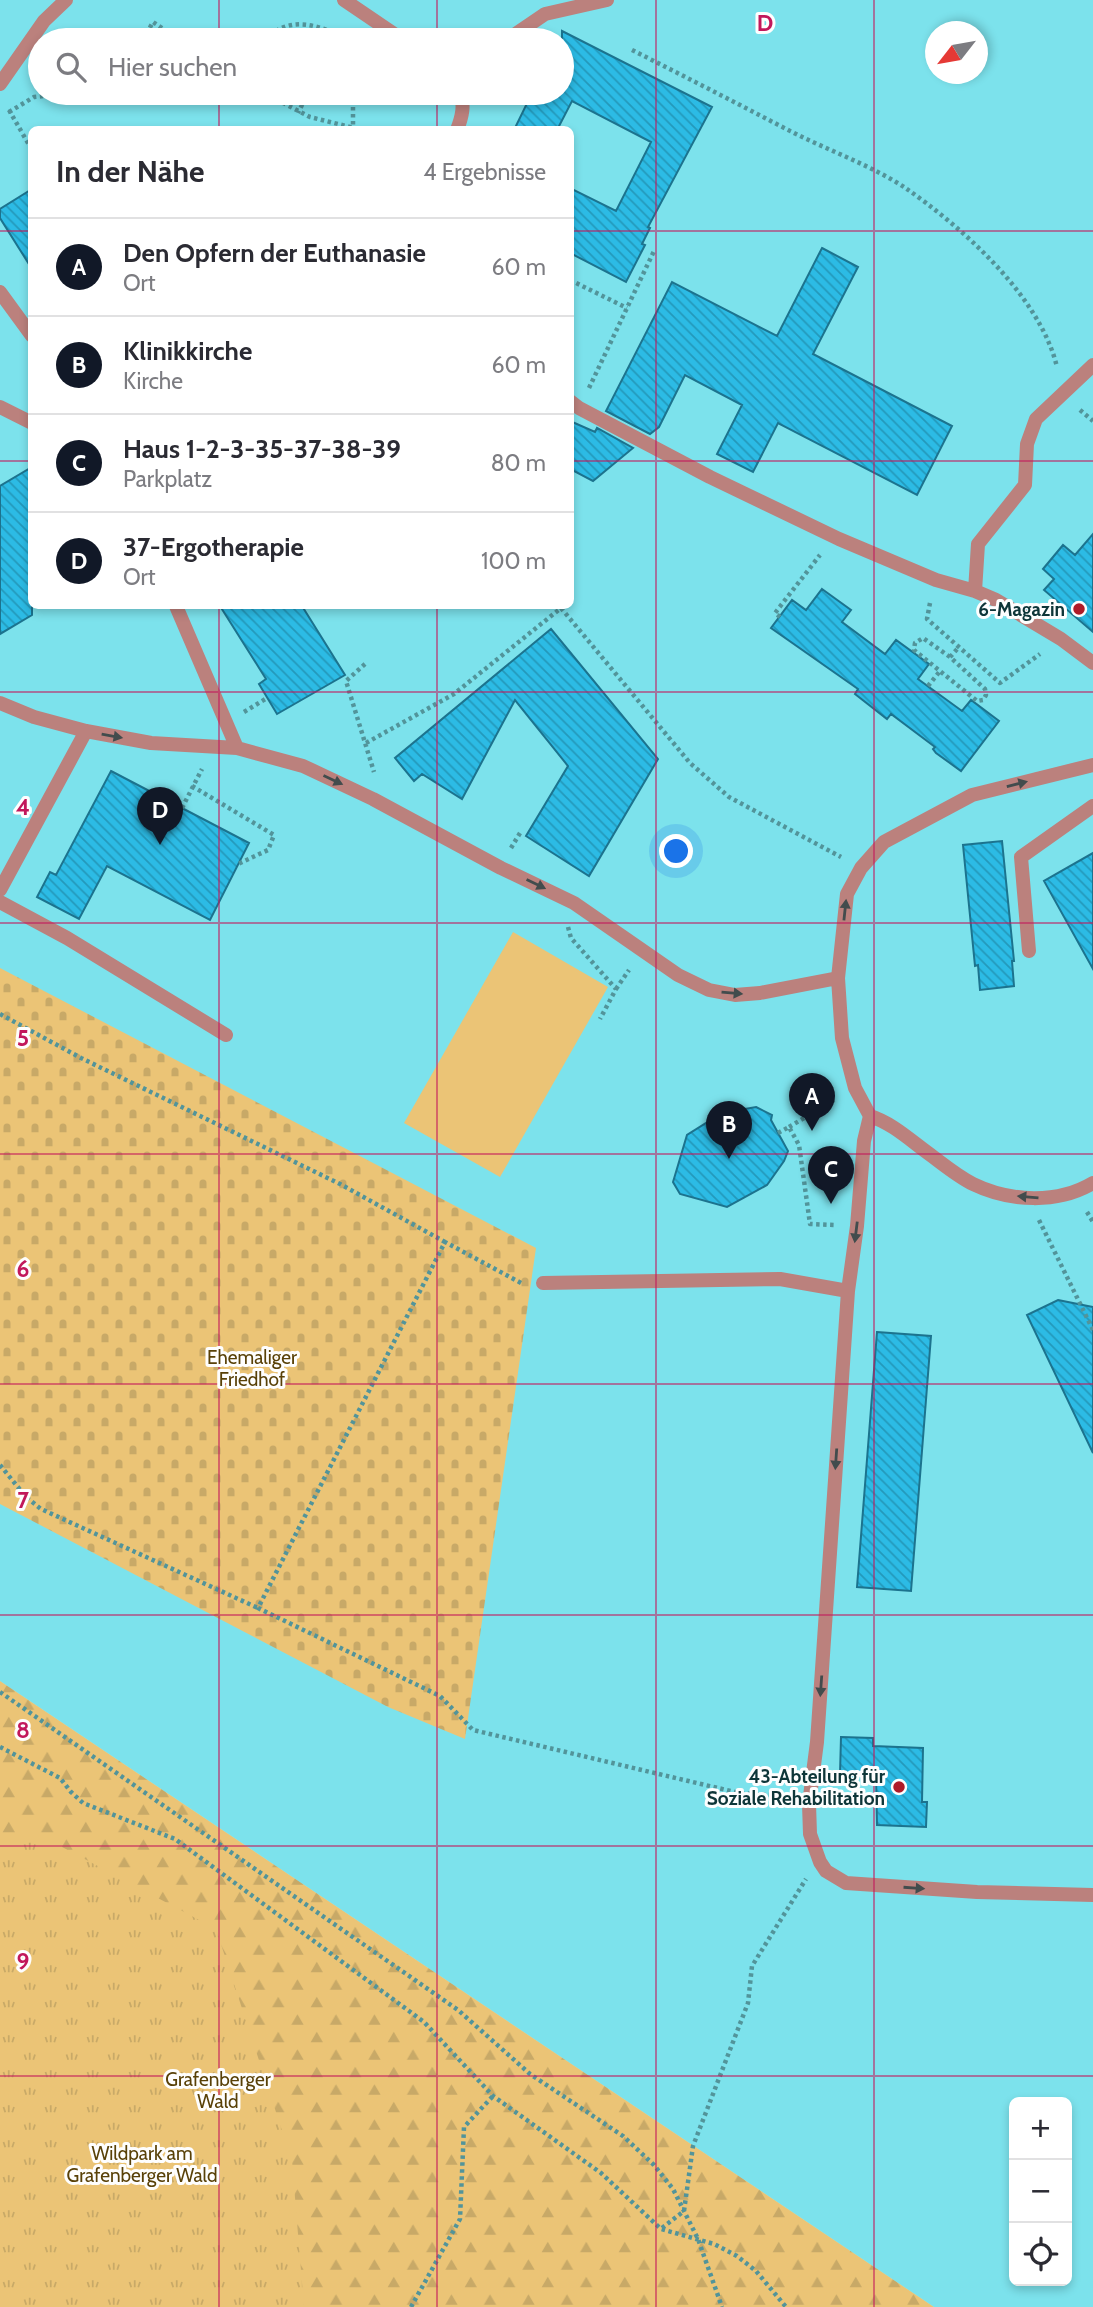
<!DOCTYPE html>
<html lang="de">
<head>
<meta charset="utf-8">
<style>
  :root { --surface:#fff; --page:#f2f2f3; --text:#2b2b33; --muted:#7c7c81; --line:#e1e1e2; --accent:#111827 }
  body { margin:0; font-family:Cabin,sans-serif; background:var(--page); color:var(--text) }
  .controls { position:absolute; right:21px; bottom:21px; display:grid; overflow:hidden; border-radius:10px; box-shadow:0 4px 10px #0003 }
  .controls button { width:63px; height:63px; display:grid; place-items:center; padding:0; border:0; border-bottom:2px solid var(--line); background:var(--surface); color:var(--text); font:35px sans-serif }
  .compass { position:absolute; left:925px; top:21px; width:63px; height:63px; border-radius:50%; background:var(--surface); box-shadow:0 4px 10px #0003; rotate:239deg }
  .you { position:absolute; left:677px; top:852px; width:24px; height:24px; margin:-18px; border:5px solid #fff; border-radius:50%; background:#1a73e8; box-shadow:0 0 0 10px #1a73e833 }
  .badge { display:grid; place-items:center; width:46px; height:46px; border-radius:50%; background:var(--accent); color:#fff; font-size:23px; font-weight:700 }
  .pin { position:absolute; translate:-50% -58px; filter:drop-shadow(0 2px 4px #0008) }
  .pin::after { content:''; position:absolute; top:37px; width:24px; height:21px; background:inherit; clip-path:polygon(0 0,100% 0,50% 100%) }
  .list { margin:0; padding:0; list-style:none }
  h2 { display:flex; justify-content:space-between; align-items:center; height:91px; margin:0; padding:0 28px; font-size:30px }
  h2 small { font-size:23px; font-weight:400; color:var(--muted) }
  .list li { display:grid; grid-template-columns:46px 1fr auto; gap:21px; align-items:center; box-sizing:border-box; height:98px; padding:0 28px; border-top:2px solid var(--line) }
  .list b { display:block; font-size:26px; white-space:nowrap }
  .list p { margin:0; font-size:23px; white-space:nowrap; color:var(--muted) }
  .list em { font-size:23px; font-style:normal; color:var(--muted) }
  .icon { flex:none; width:38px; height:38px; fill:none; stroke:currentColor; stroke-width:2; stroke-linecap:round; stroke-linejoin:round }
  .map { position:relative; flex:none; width:1093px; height:2307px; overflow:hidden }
  .search { position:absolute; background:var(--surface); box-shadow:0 4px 10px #0003; left:28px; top:28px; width:546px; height:77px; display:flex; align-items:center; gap:18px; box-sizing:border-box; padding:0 24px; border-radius:38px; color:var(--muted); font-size:26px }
  .panel { position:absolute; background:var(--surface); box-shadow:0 4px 10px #0003; left:28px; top:126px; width:546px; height:483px; border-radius:10px }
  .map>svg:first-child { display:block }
  .built { fill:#7ce2ec; fill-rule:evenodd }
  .forest { fill:url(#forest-firs) }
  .cemetery { fill:url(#cemetery-stones) }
  .park { fill:url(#park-tufts) }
  .pitch { fill:#ebc476 }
  .building { fill:url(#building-back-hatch); stroke:#1c738e; stroke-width:2 }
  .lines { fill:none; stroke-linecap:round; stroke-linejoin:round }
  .path { stroke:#52949a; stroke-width:4.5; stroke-dasharray:3.5 3.5; stroke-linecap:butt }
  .lane { stroke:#bb817d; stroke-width:14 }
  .oneway { fill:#424c4d }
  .grid { fill:none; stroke:#c2185b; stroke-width:2; stroke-opacity:0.55 }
  .poi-dot { fill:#ae1b29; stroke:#fefefe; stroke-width:2.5 }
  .labels { text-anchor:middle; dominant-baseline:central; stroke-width:6; stroke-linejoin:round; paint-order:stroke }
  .poi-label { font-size:19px; font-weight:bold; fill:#0e3639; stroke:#fefefe; text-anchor:end }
  .park-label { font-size:19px; fill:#594108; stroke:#fefefe }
  .grid-label { font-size:23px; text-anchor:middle; font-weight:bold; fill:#c2185b; stroke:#fefefe; stroke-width:6; stroke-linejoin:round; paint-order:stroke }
</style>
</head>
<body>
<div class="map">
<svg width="1093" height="2307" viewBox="0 0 1093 2307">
  <defs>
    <pattern id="forest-firs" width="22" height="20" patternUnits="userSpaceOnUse" patternTransform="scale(1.75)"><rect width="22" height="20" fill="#ebc476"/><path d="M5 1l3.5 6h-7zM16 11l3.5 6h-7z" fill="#c8a967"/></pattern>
    <pattern id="cemetery-stones" width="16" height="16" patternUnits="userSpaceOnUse" patternTransform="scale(1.75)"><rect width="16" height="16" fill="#ebc476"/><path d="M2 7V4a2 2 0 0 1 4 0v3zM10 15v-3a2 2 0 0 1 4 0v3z" fill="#c8a967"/></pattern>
    <pattern id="park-tufts" width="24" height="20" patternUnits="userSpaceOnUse" patternTransform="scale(1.75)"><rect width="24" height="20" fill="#ebc476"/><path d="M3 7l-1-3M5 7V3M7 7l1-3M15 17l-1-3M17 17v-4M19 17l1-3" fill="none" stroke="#c8a967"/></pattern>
    <pattern id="building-back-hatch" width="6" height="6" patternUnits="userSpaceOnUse" patternTransform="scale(1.75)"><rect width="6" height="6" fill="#2cbbe5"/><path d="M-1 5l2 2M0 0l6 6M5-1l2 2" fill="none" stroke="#2499bb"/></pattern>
  </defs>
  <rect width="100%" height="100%" fill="#93eff7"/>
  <path class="built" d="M0 0H1093V2307H934L0 1681ZM936 32H978V74H936ZM40 40H562V93H40ZM32 130H570V606H32ZM1014 2102H1067V2281H1014Z"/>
  <path class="forest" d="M0 1681 934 2307H0Z"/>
  <path class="cemetery" d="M0 968 536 1248 465 1739 388 1707 0 1504Z"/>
  <path class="park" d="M34 1832 216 1929 292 2161 304 2307H0V1834Z"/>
  <path class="pitch" d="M513 932 608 987 500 1177 404 1123Z"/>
  <path class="building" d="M562 31 712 107 648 227 650 228 642 244 645 245 626 282 570 253V188L616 211 651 142 572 101 557 130H514L532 93H562Z
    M32 189V269L0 218V209Z
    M822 248 858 267 813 354 952 426 917 495 778 423 753 472 717 454 742 405 685 375 659 427 650 434 606 411 672 282 777 336Z
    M570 421 595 432 597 428 633 448 593 481 570 469Z
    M32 467V615L0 634V486Z
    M1093 534V632L1044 590 1054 579 1043 569 1063 545 1075 555Z
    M822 589 851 610 842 622 885 654 896 640 929 664 918 679 962 711 971 700 999 721 961 771 936 753 933 749 935 747 891 714 887 719 855 694 858 689 771 628 792 600 806 610Z
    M220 606H302L345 675 277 714 259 684 266 679Z
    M551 629 658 759 589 876 526 836 568 766 515 700 462 799 422 774 414 781 395 758Z
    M111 771 249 843 210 920 107 866 79 919 37 897 50 872 56 875Z
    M1002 841 1014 961H1012L1014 986 980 990 978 965 975 966 963 845Z
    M1093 853V969L1044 881Z
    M756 1107 772 1115 771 1120 788 1151 784 1161 767 1185 727 1207 680 1194 673 1182 687 1135 722 1113Z
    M1058 1300 1093 1307V1453L1027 1315Z
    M877 1332 931 1336 911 1591 857 1587Z
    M841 1737 873 1738V1746L923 1748 922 1802H927L926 1827 877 1825 876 1775 840 1774Z"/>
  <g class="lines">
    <path class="path" d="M143 40 153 22 179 40
      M265 40C290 14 320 25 348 40
      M632 50C686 77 740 105 794 133 830 151 870 165 904 187 962 227 1040 296 1057 367
      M264 93 310 117 362 130
      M289 93 304 101 298 113
      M353 93V128
      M9 110 32 150
      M9 112 34 97 63 94H141L145 100 156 93
      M570 280 627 308
      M589 388 654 251
      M1080 410 1093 421
      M930 603 927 619 1000 683 1040 654
      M780 617 775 613 820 555
      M950 657 923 638 915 643 914 650 977 701 983 700 986 695 985 689 950 657 959 647
      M365 664 346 681 374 772
      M928 686 940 671
      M244 712 267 698
      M366 743 454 694 561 608 690 763 729 797 841 857
      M192 786 274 835 268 850 238 864
      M182 808 202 769
      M511 848 520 833
      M568 927 571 938 616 989 600 1019
      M616 989 629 970
      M0 1014 81 1058 340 1184 445 1242
      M789 1127 836 1099
      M778 1133 789 1127 799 1145 810 1224 835 1225
      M1087 1212 1093 1222
      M1039 1220 1093 1330
      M521 1283 445 1242 258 1608 440 1696 473 1730 739 1793 788 1796
      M0 1465 26 1497 41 1509 258 1608
      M0 1692 458 2010 530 2074 623 2136 654 2165 673 2189 698 2239 722 2307
      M0 1747 60 1778 71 1792 83 1803 175 1839 424 2022 493 2096 601 2173 661 2229 714 2244 737 2256 756 2271 786 2307
      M832 1797 876 1799
      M662 2228 684 2211 693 2146 748 2003 752 1966 806 1879
      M411 2307 460 2219 464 2127 493 2096"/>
    <path class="lane" d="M344 0 403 40
      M507 40 545 14 607 0
      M0 84 44 21 66 0
      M457 130C462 117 465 105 460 93
      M0 292 32 336
      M570 401 579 408 710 477 839 539 936 580 975 591 996 600 1061 639 1093 663
      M0 407 32 423
      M975 591 978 544 1025 485 1027 444 1036 419 1093 365
      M176 606 237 748
      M0 703 34 717 86 731 151 743 237 748 303 766 373 799 501 868 574 903 678 975 709 990 735 995 760 993 838 978
      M1093 765 972 795 884 842 861 868 847 894 838 978 842 1038 855 1088 870 1116 864 1141 857 1226 848 1291 817 1742 809 1804 810 1834 820 1862 826 1871 846 1883 977 1892 1093 1895
      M0 890 86 731
      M0 902 67 938 226 1035
      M1029 951 1021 857 1093 806
      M870 1116C892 1123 910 1140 928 1153 943 1164 957 1176 973 1184 1010 1202 1058 1204 1093 1183
      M543 1283 780 1279 848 1291"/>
  </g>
  <defs><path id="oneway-solid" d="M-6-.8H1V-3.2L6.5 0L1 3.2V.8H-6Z" transform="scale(1.75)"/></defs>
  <g class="oneway">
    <use href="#oneway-solid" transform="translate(112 736) rotate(10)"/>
    <use href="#oneway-solid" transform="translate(333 780) rotate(25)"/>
    <use href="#oneway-solid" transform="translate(1017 784) rotate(-14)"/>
    <use href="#oneway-solid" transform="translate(536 884) rotate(26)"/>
    <use href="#oneway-solid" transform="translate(845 910) rotate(-84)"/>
    <use href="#oneway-solid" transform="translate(732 993) rotate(5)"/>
    <use href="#oneway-solid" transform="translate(1028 1197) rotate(-175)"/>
    <use href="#oneway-solid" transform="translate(856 1232) rotate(97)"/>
    <use href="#oneway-solid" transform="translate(836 1459) rotate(94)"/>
    <use href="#oneway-solid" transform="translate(821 1686) rotate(94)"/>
    <use href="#oneway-solid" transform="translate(914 1888) rotate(4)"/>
  </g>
  <path class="grid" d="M219 0V40M437 0V40M656 0V2307M874 0V2307M219 93V130M437 93V130M0 231H32M570 231H1093M0 461H32M570 461H1093M219 606V2307M437 606V2307M0 692H1093M0 923H1093M0 1154H1093M0 1384H1093M0 1615H1093M0 1846H1093M0 2076H1093"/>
  <g class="poi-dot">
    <circle cx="1079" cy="609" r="7"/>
    <circle cx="899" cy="1787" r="7"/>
  </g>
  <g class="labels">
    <g class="poi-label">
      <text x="1065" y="609">6-Magazin</text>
      <text x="885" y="1776">43-Abteilung für<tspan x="885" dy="22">Soziale Rehabilitation</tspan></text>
    </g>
    <g class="park-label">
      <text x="252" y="1357">Ehemaliger<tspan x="252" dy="22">Friedhof</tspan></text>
      <text x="218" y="2079">Grafenberger<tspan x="218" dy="22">Wald</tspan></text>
      <text x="142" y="2153">Wildpark am<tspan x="142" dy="22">Grafenberger Wald</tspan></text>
    </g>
  </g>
  <g class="grid-label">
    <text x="765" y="31">D</text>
    <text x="23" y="815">4</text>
    <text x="23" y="1046">5</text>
    <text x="23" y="1277">6</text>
    <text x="23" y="1508">7</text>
    <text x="23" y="1738">8</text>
    <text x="23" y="1969">9</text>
  </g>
</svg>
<div class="controls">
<button>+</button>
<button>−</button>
<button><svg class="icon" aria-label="locate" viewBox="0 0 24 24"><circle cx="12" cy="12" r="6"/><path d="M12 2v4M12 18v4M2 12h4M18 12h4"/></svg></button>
</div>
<svg class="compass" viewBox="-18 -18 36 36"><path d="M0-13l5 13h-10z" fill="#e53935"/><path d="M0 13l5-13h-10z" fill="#7c7c81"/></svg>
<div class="you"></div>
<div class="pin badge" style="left:812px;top:1131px">A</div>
<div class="pin badge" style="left:729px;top:1159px">B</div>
<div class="pin badge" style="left:831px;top:1204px">C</div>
<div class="pin badge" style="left:160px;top:845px">D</div>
<div class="search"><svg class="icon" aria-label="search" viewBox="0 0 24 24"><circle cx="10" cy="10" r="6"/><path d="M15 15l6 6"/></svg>Hier suchen</div>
<section class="panel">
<h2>In der Nähe<small>4 Ergebnisse</small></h2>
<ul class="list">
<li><span class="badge">A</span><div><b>Den Opfern der Euthanasie</b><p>Ort</p></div><em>60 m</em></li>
<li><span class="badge">B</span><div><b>Klinikkirche</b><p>Kirche</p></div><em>60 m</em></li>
<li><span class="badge">C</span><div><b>Haus 1-2-3-35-37-38-39</b><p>Parkplatz</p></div><em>80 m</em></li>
<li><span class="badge">D</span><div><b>37-Ergotherapie</b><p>Ort</p></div><em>100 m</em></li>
</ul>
</section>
</div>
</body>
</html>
